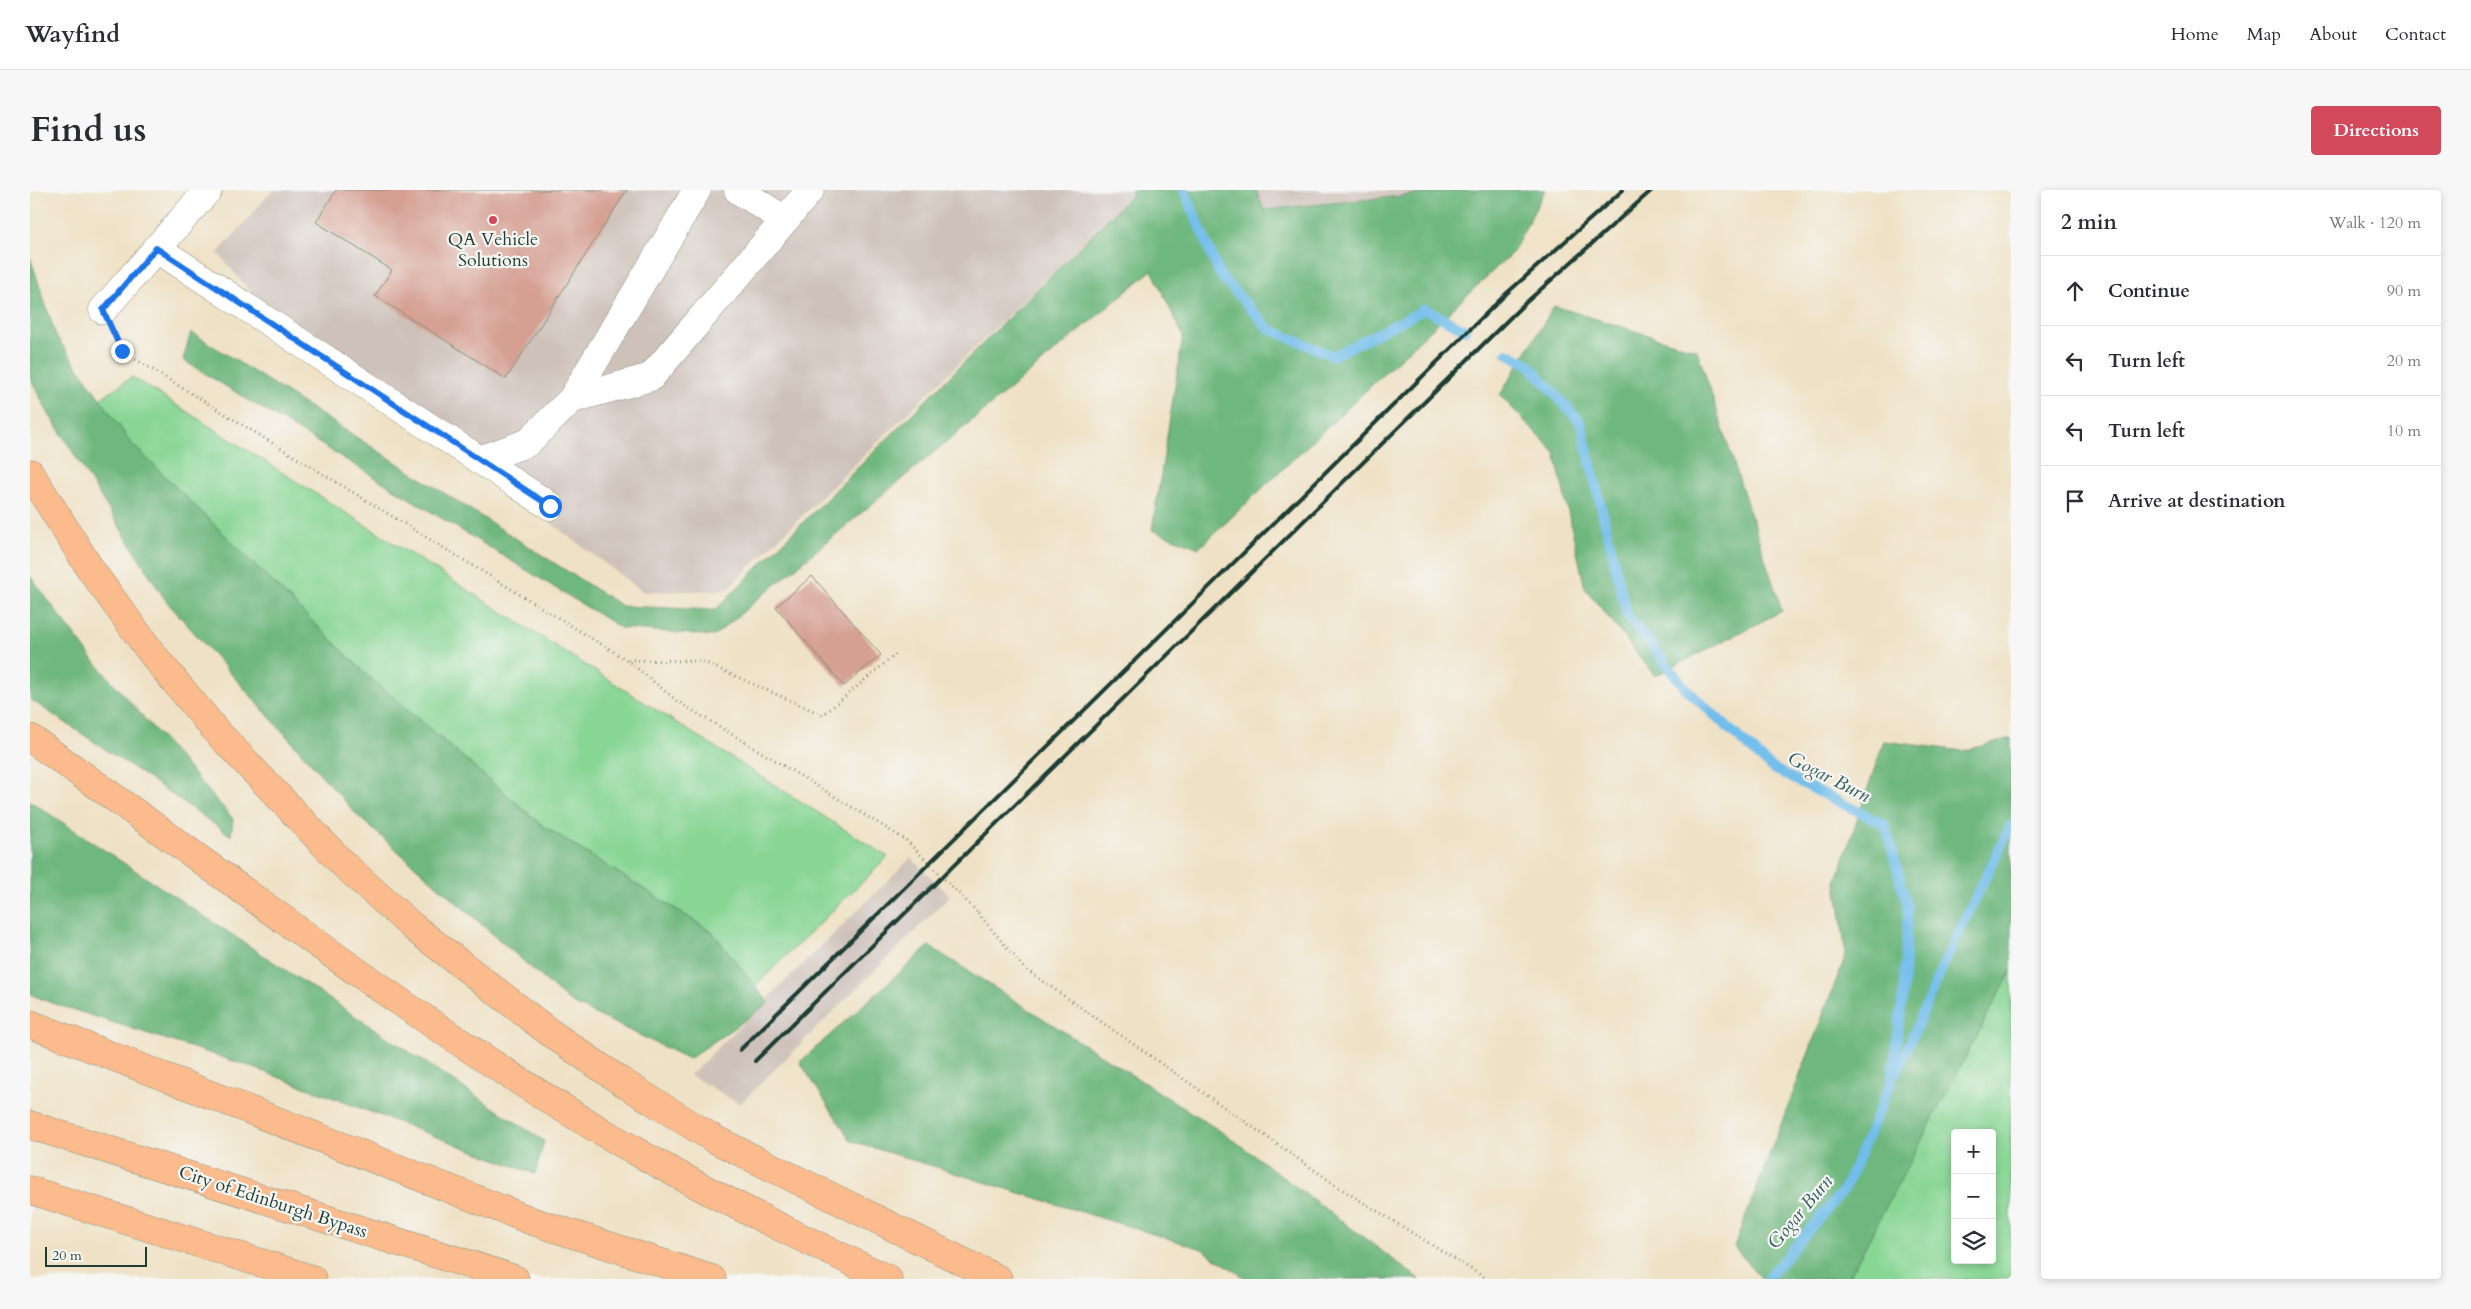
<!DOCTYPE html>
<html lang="en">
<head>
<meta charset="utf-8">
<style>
  :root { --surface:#fff; --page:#f7f7f7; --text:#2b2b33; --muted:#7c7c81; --line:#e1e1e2; --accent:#d1495b }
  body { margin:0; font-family:Cardo,serif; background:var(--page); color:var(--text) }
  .controls { position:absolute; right:15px; bottom:15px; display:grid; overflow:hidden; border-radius:5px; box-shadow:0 2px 8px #0003 }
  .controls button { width:45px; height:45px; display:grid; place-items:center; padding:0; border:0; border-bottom:1px solid var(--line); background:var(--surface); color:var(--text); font:25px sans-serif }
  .scale { position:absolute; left:15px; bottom:12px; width:102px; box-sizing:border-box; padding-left:5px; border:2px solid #1f3d34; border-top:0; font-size:14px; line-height:18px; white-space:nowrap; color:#1f3d34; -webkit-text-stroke:4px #f6f6f2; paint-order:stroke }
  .stop { position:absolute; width:15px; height:15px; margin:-11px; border:4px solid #1a73e8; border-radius:50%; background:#fff }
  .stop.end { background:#1a73e8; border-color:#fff; box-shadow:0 1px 5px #0008 }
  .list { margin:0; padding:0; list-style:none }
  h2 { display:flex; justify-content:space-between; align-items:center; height:65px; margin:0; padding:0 20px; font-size:21px }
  h2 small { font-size:16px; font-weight:400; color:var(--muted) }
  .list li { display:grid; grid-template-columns:32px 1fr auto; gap:15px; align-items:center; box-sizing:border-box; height:70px; padding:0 20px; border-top:1px solid var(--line) }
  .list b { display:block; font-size:19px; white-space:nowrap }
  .list em { font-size:16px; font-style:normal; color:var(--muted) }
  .icon { flex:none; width:28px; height:28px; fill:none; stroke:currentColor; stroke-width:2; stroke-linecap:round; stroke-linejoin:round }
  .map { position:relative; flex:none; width:1981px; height:1089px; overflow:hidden; border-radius:5px }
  header { display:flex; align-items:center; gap:30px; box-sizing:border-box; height:70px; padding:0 25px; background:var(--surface); border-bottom:1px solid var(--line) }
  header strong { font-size:24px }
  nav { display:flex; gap:28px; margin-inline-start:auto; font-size:18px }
  .intro { display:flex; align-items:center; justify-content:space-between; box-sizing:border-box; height:120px; padding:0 30px }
  h1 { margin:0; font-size:35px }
  .button { padding:12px 22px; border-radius:5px; background:var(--accent); color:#fff; font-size:18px; font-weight:700 }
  main { display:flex; gap:30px; padding:0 30px }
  aside { flex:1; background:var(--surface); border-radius:5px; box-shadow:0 2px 8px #0003 }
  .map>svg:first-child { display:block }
  .industrial { fill:#cec1ba }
  .green { fill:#88d694; stroke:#548a64; fill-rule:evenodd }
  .forest { fill:#6eb77e; stroke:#467a59 }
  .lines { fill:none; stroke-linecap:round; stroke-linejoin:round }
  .stream { stroke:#71bdeb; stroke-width:10 }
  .building { fill:#d59f92 }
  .minor-casing { stroke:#878f7c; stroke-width:29 }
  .major-casing { stroke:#878f7c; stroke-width:29 }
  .highway-casing { stroke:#878f7c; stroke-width:29 }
  .path { stroke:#878f7c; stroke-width:3; stroke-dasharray:1 4; stroke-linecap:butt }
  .minor { stroke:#fff; stroke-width:28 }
  .major { stroke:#fbbb8d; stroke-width:28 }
  .highway { stroke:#fbbb8d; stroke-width:28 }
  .rail { stroke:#1f3d34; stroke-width:4 }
  .path-bridge { stroke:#878f7c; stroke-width:3; stroke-dasharray:1 4; stroke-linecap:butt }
  .route { stroke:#1a73e8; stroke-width:6 }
  .poi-dot { fill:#d1495b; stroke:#f6f6f2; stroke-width:2 }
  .labels { text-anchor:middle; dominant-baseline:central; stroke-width:4.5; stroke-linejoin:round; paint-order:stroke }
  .poi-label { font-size:18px; fill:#1f3d34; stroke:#f6f6f2 }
  .street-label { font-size:18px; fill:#1f3d34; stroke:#f6f6f2 }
  .water-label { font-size:19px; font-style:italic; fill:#345d62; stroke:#f6f6f2 }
</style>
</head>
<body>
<header>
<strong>Wayfind</strong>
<nav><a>Home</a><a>Map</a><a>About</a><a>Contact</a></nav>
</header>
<div class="intro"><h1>Find us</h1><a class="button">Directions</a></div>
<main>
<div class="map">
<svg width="1981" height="1089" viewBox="0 0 1981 1089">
  <rect width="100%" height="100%" fill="#f6f6f2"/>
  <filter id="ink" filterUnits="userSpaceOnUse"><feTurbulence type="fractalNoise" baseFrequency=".02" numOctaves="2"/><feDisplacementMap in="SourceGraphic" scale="10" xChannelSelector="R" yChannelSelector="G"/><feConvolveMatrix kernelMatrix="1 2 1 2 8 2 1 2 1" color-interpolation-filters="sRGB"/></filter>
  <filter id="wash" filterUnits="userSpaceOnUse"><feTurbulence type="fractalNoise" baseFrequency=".0096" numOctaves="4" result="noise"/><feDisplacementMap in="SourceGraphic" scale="20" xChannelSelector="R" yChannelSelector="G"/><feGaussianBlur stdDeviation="1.12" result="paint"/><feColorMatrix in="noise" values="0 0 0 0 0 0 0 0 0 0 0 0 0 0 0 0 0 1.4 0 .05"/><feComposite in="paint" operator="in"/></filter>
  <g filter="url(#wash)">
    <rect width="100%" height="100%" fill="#efe1c5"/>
    <path class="industrial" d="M243 0H1101L1103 4 696 400 613 402 233 117 188 63Z
      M1226 0H1430L1234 20Z
      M881 668 920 706 710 914 660 885Z"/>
    <path class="green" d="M102 187 858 667 725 796 682 742 512 635 339 487 102 254 70 209Z
      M1981 781V1089H1818L1839 1046ZM1925 943H1962V1070H1925Z"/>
    <path class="forest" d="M1101 0H1226L1234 20 1430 0H1515L1483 62 1169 358 1122 340 1153 146 1122 80 684 446 591 438 153 170 161 142 592 416 685 420 1103 4Z
      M0 67 26 146 102 254 339 487 512 635 682 742 739 813 659 869 540 812 328 626 136 411 17 221 0 187Z
      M1524 116 1667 160 1752 421 1625 486 1555 398 1525 263 1470 205Z
      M0 386 64 471 203 629 201 646 130 596 0 509Z
      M1981 548V781L1818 1089H1732L1704 1057 1816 765 1806 692 1854 551 1933 561Z
      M0 611 514 951 505 984 216 875 19 812 0 804Z
      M899 756 1198 946 1389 1089H1217L1172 1059 821 951 770 872Z"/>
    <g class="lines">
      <path class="stream" d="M1154 0 1190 85 1239 139 1303 166 1395 119 1435 140
        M1477 163 1498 174 1551 233 1597 425 1657 500 1742 578 1855 635 1878 718 1873 803 1861 893 1815 998 1737 1089
        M1867 882 1917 767 1981 635"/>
    </g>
    <g id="blocks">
      <path class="building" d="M306 0H597L476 189 345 106 362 80 286 32Z
        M782 386 851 465 814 496 746 417Z"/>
    </g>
  </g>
  <g filter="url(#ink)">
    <use href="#blocks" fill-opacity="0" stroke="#878f7c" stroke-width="1"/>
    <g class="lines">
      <defs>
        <path id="minor" d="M755 30 780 0
          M126 58 520 316
          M73 120 178 0
          M542 209 621 187 755 30 708 0
          M449 270 497 253 542 209 667 0"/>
        <path id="major" d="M0 548C191 681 375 826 576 944 667 998 763 1044 858 1089
          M0 834 502 1031 682 1089
          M0 935 485 1089
          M0 1000 282 1089"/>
        <path id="highway" d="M0 283 61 380 123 465 187 542 313 674 383 737 519 842 592 892 684 949 968 1089"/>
      </defs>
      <use href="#minor" class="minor-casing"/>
      <use href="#major" class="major-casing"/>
      <use href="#highway" class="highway-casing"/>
      <path class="path" d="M86 148 92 161 597 470 647 511 876 650
        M598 470 671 471 793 525 867 463
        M948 723 994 778 1313 1000 1457 1089"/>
      <use href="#minor" class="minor"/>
      <use href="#major" class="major"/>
      <use href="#highway" class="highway"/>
      <path class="rail" d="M710 860 1477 103 1593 0
        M725 871 1491 117 1622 0"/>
      <path class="path-bridge" d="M876 650 948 723"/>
    </g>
  </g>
  <g class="lines" filter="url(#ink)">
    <path class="route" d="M92 161 73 120 126 58 520 316"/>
  </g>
  <circle class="poi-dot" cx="463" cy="30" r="5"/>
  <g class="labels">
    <g class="poi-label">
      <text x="463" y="49">QA Vehicle<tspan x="463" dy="21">Solutions</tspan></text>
    </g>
    <g class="street-label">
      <text transform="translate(243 1012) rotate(18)">City of Edinburgh Bypass</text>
    </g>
    <g class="water-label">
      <text transform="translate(1799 587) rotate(27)">Gogar Burn</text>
      <text transform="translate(1770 1022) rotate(-50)">Gogar Burn</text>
    </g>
  </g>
</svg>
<div class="controls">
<button>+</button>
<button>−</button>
<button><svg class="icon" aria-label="layers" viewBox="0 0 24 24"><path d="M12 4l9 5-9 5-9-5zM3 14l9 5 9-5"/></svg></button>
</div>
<div class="scale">20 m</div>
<div class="stop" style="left:520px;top:316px"></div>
<div class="stop end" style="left:92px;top:161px"></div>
</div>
<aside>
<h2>2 min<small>Walk · 120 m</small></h2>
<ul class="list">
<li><svg class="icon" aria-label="ahead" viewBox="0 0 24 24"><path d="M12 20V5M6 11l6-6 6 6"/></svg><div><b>Continue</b></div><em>90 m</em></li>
<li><svg class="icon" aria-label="left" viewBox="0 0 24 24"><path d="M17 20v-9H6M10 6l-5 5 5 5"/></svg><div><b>Turn left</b></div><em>20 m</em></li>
<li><svg class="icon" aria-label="left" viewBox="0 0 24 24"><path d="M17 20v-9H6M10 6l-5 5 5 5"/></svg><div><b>Turn left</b></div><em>10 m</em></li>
<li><svg class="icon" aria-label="arrive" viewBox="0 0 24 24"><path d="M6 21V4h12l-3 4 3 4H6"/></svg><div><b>Arrive at destination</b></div></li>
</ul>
</aside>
</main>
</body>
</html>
